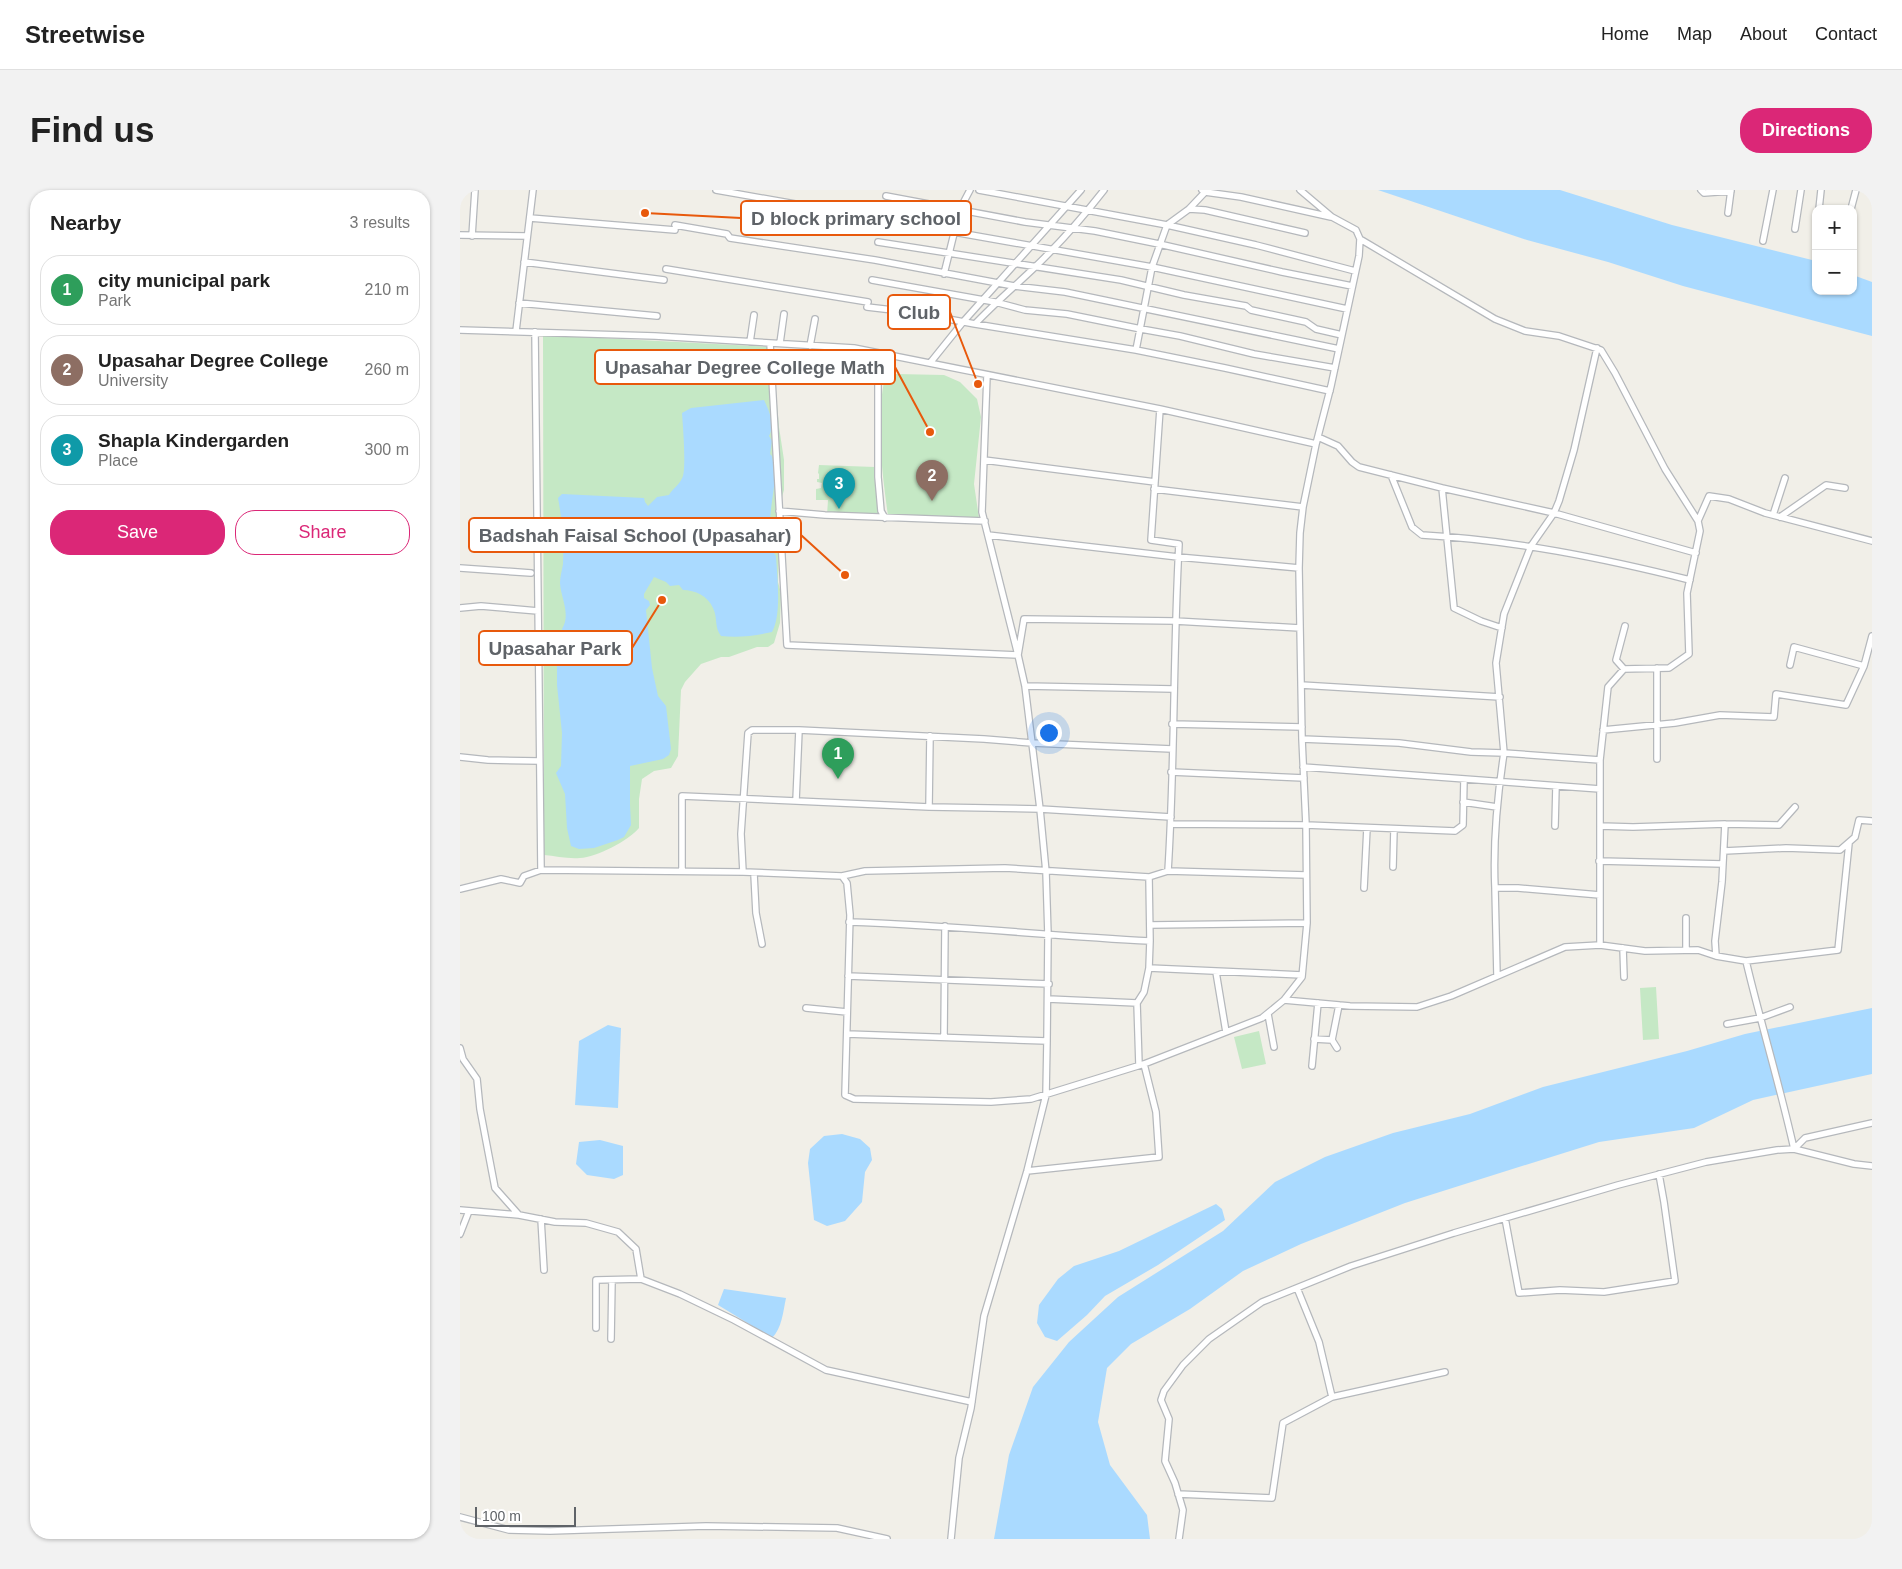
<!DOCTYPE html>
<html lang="en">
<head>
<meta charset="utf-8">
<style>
  :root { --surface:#fff; --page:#f2f2f2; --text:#222; --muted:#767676; --line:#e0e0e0; --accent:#db2777 }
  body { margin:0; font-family:Arial,sans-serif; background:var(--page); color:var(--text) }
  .controls { position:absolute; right:15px; top:15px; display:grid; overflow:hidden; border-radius:10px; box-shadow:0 1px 4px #0004 }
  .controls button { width:45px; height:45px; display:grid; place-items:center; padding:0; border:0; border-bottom:1px solid var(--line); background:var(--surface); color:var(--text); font:25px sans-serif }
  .scale { position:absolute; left:15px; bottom:12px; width:101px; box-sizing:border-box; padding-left:5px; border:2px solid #5f6368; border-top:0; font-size:14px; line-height:18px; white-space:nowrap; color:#5f6368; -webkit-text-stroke:4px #fff; paint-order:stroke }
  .you { position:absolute; left:588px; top:542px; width:18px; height:18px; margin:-12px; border:4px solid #fff; border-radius:50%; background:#1a73e8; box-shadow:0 0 0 8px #1a73e833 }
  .badge { display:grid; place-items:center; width:32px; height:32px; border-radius:50%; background:var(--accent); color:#fff; font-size:16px; font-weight:700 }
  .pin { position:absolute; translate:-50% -41px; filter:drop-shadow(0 1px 2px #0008) }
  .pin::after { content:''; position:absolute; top:26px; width:18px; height:15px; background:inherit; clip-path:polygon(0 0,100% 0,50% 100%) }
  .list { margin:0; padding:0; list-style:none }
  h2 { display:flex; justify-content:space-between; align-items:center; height:65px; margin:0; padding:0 20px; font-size:21px }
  h2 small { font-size:16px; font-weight:400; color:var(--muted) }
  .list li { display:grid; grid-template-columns:32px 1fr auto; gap:15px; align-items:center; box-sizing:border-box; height:70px; margin:0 10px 10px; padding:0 10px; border:1px solid var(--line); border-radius:20px }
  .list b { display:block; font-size:19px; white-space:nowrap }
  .list p { margin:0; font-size:16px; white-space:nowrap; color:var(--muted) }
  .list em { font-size:16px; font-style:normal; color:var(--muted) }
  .actions { display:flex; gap:10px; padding:15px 20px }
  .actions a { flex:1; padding:11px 0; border:1px solid var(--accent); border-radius:20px; text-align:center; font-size:18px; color:var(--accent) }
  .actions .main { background:var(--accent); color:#fff }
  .map { position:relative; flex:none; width:1412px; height:1349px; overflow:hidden; border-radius:20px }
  header { display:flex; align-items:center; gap:30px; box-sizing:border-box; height:70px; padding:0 25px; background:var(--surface); border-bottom:1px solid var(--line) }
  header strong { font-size:24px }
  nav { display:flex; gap:28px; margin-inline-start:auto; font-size:18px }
  .intro { display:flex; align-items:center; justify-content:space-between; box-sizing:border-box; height:120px; padding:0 30px }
  h1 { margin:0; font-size:35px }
  .button { padding:12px 22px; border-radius:20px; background:var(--accent); color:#fff; font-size:18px; font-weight:700 }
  main { display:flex; gap:30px; padding:0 30px }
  aside { flex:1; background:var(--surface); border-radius:20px; box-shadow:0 1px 4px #0004 }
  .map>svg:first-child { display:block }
  .green { fill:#c5e8c5 }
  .water { fill:#aadaff }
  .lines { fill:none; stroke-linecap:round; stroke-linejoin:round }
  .street-casing { stroke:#b5b8bc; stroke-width:8 }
  .street { stroke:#fff; stroke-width:5.5 }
  .leader { fill:none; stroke:#e8590c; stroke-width:2 }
  .callout-dot { fill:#e8590c; stroke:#fff; stroke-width:2 }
  .callout { fill:#fff; stroke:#e8590c; stroke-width:2 }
  .callout-label { font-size:19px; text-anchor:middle; font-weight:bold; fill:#5f6368 }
</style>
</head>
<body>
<header>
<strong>Streetwise</strong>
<nav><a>Home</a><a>Map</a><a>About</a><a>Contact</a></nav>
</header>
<div class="intro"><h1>Find us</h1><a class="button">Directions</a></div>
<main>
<aside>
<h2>Nearby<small>3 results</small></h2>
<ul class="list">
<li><span class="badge" style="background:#2e9e5b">1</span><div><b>city municipal park</b><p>Park</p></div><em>210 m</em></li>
<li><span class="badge" style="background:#8d6e63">2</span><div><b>Upasahar Degree College</b><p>University</p></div><em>260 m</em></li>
<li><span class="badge" style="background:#0f9aa8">3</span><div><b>Shapla Kindergarden</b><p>Place</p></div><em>300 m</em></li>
</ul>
<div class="actions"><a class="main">Save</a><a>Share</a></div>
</aside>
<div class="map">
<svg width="1412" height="1349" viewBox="0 0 1412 1349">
  <rect width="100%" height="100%" fill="#f1efe8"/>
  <path class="green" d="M83 145 312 157 319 237 324 270V300L315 331 314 351 319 364 318 392 321 403 320 433 314 453 308 457H297L269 467H261L241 474 225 492 221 500 218 566 211 578 194 581 182 589 179 609V638C168 651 137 667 120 668 108 669 95 666 84 665Z
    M436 184 484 185 500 192 517 209 521 227 514 294 519 328 428 326C422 281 416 236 424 191Z
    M359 275 415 277 419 325H367L368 310H356V299L361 298 362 293 357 292V289H359V284L358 283Z
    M1196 797 1199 849 1183 850 1180 798Z
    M799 841 806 874 782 879 774 847Z"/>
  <path class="water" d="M918 0H1100L1212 35 1356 71V101H1393V85L1412 92V146L1223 96 1148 72 1067 50Z
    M304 210C310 223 315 234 309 246L312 251 310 264 312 266C313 273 316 280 315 286 314 307 303 348 316 366 317 385 322 425 312 442 295 446 278 448 261 446 254 437 258 428 253 418 248 406 235 400 223 400L219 395 210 396 206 392 194 387 184 404V408L189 411 190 415 186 420 192 478 198 506 206 516 211 559 209 565 203 569 170 576V615L171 635 164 647 158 650 134 658 119 659 111 656 107 638 105 604 96 583 101 576 102 543 97 495V471L105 466 106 456 108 454 102 439C111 424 101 409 100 393 100 387 102 380 103 374 104 352 102 329 98 308L102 304 184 308 185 312 188 316 197 307 209 305C213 298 220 295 223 286 226 275 223 237 222 223L231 218Z
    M1412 818V884L1293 910 1234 938 1139 952 1043 982 945 1013 841 1054 783 1081 730 1119 671 1154 647 1178 638 1232 650 1275 687 1325 690 1349H534L549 1265 573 1197 609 1152 658 1107 763 1041 815 992 865 967 933 943 1010 924 1083 897 1227 861 1285 844Z
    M148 835 161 838 158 918 115 915 119 851Z
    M382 944 400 949 410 958 412 970 405 982 402 1012 385 1031 367 1036 354 1030 348 973 350 959 364 946Z
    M140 950 163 956V985L154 989 127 985 116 974 119 952Z
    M756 1014 762 1019 765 1030 698 1075 645 1106 627 1125 597 1151 585 1147 577 1133 579 1115 598 1089 614 1076 659 1061Z
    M264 1099 326 1108C323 1122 322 1138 312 1148L258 1115Z"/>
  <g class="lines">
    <defs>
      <path id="street" d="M256 0 692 77 887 119
        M519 0 707 35 796 55 895 81
        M742 0 745 2 781 7 871 27
        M1241 0 1244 3 1271 1
        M1408 0 1412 1
        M426 6 565 32 635 41 699 54 822 82 892 96
        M729 19 745 20 845 43
        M1359 19 1361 0
        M1391 19 1396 0
        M1268 23 1271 0
        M70 28 215 40
        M215 35 267 44 270 48 415 70 554 96 605 102 879 159
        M1335 39 1341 0
        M0 45 67 46
        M12 46 15 0
        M900 49 1035 129 1065 141 1099 146 1141 160 1155 183 1205 279 1238 331 1240 341 1227 403 1229 464 1209 478 1164 479 1148 497 1140 570V755
        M1303 51 1313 0
        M418 52 661 90 724 105 786 116 791 120 846 132 856 139 882 145
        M64 72 204 90
        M206 79 408 112
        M484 84 500 19 510 0
        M412 90 535 112 565 120 607 124 681 139 720 146 794 164 875 178
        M59 113 197 126
        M407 117 450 122 515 134C534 114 554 97 574 78 599 54 623 27 644 0
        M515 134 676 160 765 178 870 201
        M0 140 195 146 394 158 700 219 856 254
        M56 141 73 0
        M75 142 81 680
        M290 152 294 125
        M310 153 327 455 558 465 564 429 715 431 840 438
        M320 153 324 124
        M350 156 355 129
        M676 160 692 77 707 35 729 19 747 0
        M418 163V287L421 321 425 328
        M470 173 503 132 621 0
        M527 185 522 322 558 465 565 496 580 619 586 682 588 745 587 851
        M858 247 878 256 892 272 899 277 982 298 994 418 1021 431 1042 438
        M524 270 695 292
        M931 285 952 337 962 345C1053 350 1142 368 1230 390
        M982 298 1094 323 1236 363
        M694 299 843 317
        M319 321 365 325 525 331
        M1313 325 1325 288
        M1320 327 1366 295 1385 298
        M1238 331 1249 306 1269 309 1305 323 1412 351
        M528 345 718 367 839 378
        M0 378 71 383
        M0 418 21 416 78 421
        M1330 475 1334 457 1404 476
        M1197 478V569
        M1164 479 1156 470 1165 436
        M841 495 1040 507
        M565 496 713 499
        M712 534 842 537
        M1143 540 1215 533 1260 525 1314 527 1316 504 1386 515 1404 476 1412 446
        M470 546 469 617 580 619 711 627
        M842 549 939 553 1011 562 1044 563 1036 473 1044 424 1071 356 1094 323 1099 311 1114 260 1137 158
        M0 567 28 570 79 571
        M1140 570 1044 563C1037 608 1033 654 1035 698H1058L1140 705
        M843 577 1140 599
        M711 582 844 588
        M1003 612 1037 617
        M469 617 336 611 339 540 524 549 572 553 712 559
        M711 634 846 635 995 641 1003 635 1004 589
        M1265 634 1319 635 1335 617
        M1095 636 1096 596
        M1140 636 1173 637 1265 634 1262 692 1255 751 1256 766 1286 771C1301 834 1320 896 1334 959
        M1264 661 1326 658 1380 660 1395 647 1399 630 1412 631
        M1139 671 1263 674
        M933 677 934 639
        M222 681V606L336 611
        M708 681 846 685
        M283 682 281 644 288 543 292 540H339
        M294 684 296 723 302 754
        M382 686 405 681 545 678 689 687
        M904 698 907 638
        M1035 698 1037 786
        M0 699 41 689 60 693 64 686 81 680 283 682 382 686 387 693 390 725 385 905 394 909 531 912 571 909 684 874 802 828 824 810 842 787 847 733 846 635 842 549 839 378 840 343 843 317 856 254 871 196 899 66 900 49 896 40 872 27 840 0
        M389 732C490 735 590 746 690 751
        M690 735 847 733
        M1163 758 1164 787
        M1226 760V728
        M1286 771 1378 760 1389 653
        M689 778 842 785
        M756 782 766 842
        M388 786 589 794
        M588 809 677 813
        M824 810 890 816 957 817 991 806 1105 757 1140 755 1185 761 1238 760 1256 766
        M346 818 387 822
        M808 824 814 857
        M1267 834 1300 828 1330 817
        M387 844 587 851 586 905 567 981 524 1126 511 1218 499 1268 491 1349
        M484 846 485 736
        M854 849 872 850 879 815
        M872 850 877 858
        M0 858 3 869 17 889 20 919 35 998 59 1025 95 1032 126 1033 158 1042 176 1059 181 1089 220 1104 274 1130 366 1180 512 1212
        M679 875 677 813 684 802 689 778 690 751 689 687 708 681C715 572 713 463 719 354L691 350 700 219
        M852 876 858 813
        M1334 959 1345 948 1412 933
        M567 981 699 967 696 922 684 874
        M0 1020 59 1025
        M1045 1028 1059 1103 1100 1100 1144 1102 1215 1091 1204 1012 1199 984
        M81 1029 84 1080
        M0 1044 9 1021
        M837 1098 859 1152 872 1207
        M136 1138V1090L181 1089
        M151 1149 152 1090
        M718 1304 812 1308 823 1233 872 1207 985 1182
        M0 1327 49 1340 90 1341 246 1336 377 1338 427 1349
        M719 1349 723 1320 715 1293 705 1271 709 1229 701 1210 704 1201 723 1175 749 1149 802 1112 891 1076 994 1043 1158 995 1246 972 1317 960 1334 959 1394 974 1412 976"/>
    </defs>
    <use href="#street" class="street-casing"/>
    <use href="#street" class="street"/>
  </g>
  <path class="leader" d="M185 23L281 28M518 194L490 122M470 242L435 177M385 385L341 345M202 410L172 458"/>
  <g class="callout-dot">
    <circle cx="185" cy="23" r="5"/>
    <circle cx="518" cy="194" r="5"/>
    <circle cx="470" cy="242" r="5"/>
    <circle cx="385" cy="385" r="5"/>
    <circle cx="202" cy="410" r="5"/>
  </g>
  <g class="callout">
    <rect x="281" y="11" width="230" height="34" rx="5"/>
    <rect x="428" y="105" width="62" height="34" rx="5"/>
    <rect x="135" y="160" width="300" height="34" rx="5"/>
    <rect x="9" y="328" width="332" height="34" rx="5"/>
    <rect x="19" y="441" width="153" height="34" rx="5"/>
  </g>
  <g class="callout-label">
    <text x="396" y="35">D block primary school</text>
    <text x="459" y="129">Club</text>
    <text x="285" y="184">Upasahar Degree College Math</text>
    <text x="175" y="352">Badshah Faisal School (Upasahar)</text>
    <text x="95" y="465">Upasahar Park</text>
  </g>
</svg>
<div class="controls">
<button>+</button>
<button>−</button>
</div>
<div class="scale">100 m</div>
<div class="you"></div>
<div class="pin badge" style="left:378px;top:589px;background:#2e9e5b">1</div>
<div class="pin badge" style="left:472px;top:311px;background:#8d6e63">2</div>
<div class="pin badge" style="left:379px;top:319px;background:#0f9aa8">3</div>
</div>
</main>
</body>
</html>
